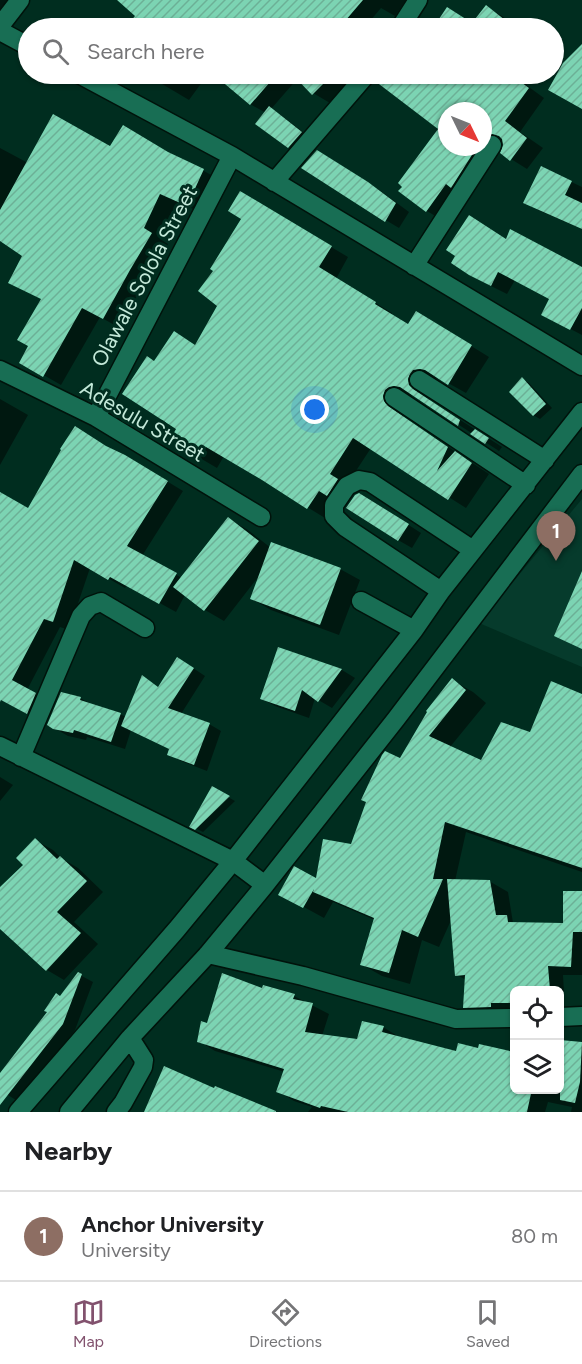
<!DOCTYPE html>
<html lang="en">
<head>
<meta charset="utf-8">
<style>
  :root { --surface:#fff; --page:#f2f2f2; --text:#202124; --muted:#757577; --line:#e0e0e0; --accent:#82526e }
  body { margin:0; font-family:Figtree,sans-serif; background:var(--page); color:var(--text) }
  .controls { position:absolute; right:18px; bottom:18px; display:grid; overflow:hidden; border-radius:9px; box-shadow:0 2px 4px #0004 }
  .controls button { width:54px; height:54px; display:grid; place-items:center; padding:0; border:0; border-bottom:2px solid var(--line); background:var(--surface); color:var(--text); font:30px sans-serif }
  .compass { position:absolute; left:438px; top:102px; width:54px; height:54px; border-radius:50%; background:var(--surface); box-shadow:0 2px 4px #0004; rotate:133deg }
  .you { position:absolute; left:315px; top:410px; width:21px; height:21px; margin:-15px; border:4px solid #fff; border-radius:50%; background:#1a73e8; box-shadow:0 0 0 9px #1a73e833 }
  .badge { display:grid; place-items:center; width:39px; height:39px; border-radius:50%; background:var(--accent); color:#fff; font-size:20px; font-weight:700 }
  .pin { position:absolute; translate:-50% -50px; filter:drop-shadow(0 2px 3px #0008) }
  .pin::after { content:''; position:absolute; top:32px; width:21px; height:18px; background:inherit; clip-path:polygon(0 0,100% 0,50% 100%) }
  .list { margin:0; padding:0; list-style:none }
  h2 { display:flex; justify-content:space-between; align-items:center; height:78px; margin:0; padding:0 24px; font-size:26px }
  h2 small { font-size:20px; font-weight:400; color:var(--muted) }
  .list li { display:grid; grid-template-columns:39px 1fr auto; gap:18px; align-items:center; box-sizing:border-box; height:90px; padding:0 24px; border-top:2px solid var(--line) }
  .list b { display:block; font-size:22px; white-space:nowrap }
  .list p { margin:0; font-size:20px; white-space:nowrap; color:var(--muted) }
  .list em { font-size:20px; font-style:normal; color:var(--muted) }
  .icon { flex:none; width:33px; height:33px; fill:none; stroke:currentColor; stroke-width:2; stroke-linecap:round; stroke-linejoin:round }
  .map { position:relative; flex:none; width:582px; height:1112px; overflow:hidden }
  .search { position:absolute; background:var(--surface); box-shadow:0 2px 4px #0004; left:18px; right:18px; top:18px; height:66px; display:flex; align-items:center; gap:15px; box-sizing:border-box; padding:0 21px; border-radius:33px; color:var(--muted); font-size:22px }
  .sheet { height:168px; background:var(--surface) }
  nav { display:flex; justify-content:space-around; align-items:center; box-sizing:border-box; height:84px; border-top:2px solid var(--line); background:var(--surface); font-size:16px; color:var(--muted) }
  nav a { display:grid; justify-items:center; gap:3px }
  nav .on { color:var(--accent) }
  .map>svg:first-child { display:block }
  .built { fill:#063b2c }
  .shadow { fill:#0007 }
  .building { fill:url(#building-hatch) }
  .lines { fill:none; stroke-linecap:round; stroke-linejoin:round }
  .minor-casing { stroke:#00130b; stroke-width:21 }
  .minor { stroke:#186e54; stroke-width:18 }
  .labels { text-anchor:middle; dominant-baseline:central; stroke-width:6; stroke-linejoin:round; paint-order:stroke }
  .street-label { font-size:21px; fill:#c3e9d9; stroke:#002d1f }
</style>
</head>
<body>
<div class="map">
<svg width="582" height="1112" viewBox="0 0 582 1112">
  <defs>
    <pattern id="building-hatch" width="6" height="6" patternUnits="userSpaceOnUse" patternTransform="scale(1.5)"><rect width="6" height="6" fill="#7cd4b3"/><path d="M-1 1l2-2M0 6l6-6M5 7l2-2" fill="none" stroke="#6cb096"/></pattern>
  </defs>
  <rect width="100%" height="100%" fill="#002d1f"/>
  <path class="built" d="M582 499V667L479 623Z"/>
  <path class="shadow" d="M0 0H13L0 13Z
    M136 0H406L395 16 381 8 364 28H127L137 16Z
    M486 7 502 16 517 28H435L447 9 473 24Z
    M130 74H208L189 100 152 78 147 84Z
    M215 74H373L335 98 330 103 313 93 298 78 271 109 282 116 315 141 302 155 289 147 258 123 266 113 250 104Z
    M379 74H395L403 79 406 74H535L526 85 544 98 520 132 543 148 527 169 511 159 503 143 483 132V111H447V147H483V135L501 146 442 220 427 211 440 128 379 77Z
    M0 148 28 163 111 148 171 155 204 171 220 180 204 214 178 202 160 239 168 244 146 279 120 328 100 317 61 385 21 362 30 346 42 299 24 256 0 239Z
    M331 159 382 192 409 212 399 228 359 204Z
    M542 168 582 187V229L540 211 525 202Z
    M240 193 348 257 336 279 392 313 391 315 409 325 434 323 489 357 466 393 439 378 431 380 425 389 426 396 431 401 502 447 499 451 413 395 406 397 400 406 401 413 405 418 489 474 466 508 371 448 325 518 224 456 217 468 171 441 178 429 155 363 196 346 219 306 216 271 243 218Z
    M470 217 507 240 582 269V335L559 323 551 299 515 280 507 294 487 284Z
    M523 379 529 383 552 408 540 419 533 415Z
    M0 399 28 415 0 465Z
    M111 450 142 466 183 491 142 556 182 578 229 519 248 530 271 548 340 569 360 580 339 635 271 610 252 599 259 576 224 621 205 610 185 595 176 612 127 585 125 588 90 568 69 630 60 627 27 690 51 703 43 722 0 699V494L29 510Z
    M373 502 421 533 412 548 398 540Z
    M278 649 342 670 355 678 332 708 315 698 309 718 275 706 262 699Z
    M190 666 205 676 181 714 209 724 221 731 207 771 181 761 169 754 171 750 131 730 125 749 87 737 86 740 68 736 49 725 80 698 93 705 120 714 126 717 159 688Z
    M452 680 473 692 486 703 450 747 482 762 531 734 582 696V872L466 832 455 881H489L508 892 514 929 509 1017H483L465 1007 466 980 457 975 452 918 439 947 422 940 410 984 382 976 361 964 375 920 333 902 324 918 280 894 317 880 352 846 401 760Z
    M0 777 13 785 0 801Z
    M212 788 235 801 203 832 191 826Z
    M35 840 53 850 61 858 78 868 103 892 74 922 98 944 64 980 47 970 0 927V890L25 865Z
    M582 892V975H563L564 992 538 989 564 925Z
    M78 974 93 982 75 1030 19 1102 0 1090V1075Z
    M263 990 294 996 329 1014 322 1036 358 1040 383 1027 399 1037 457 1053 479 1050 480 1045 514 1054V1090H560V1042L582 1044V1112H571L572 1107 548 1102 545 1112H308L312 1107 294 1101 278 1091 285 1072 215 1051 199 1041 208 1025Z"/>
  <path class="building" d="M117 0H363L339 28H125L135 16Z
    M486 5 515 28H433L447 7 472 23Z
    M582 44V109L548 90 563 63Z
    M213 74H277L250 105Z
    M292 74H333L312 95Z
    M378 74H510L529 88 505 121 527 138 510 161 500 153 503 145 502 139 499 136 492 134 487 135 483 138V111H447V147H477L451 188 446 184 426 212 398 191 402 187 398 183 438 129 375 81Z
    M269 106 302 132 288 148 255 124Z
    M53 114 110 146 123 125 168 152 204 169 187 206 160 194 144 228 152 233 130 270 103 319 82 308 43 377 19 363 28 346 17 340 41 299 8 283 22 256 0 241V210Z
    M317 150 368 182 396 203 385 222 301 168Z
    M541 166 572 181 565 195 582 203V229L523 203Z
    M240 191 332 246 319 267 376 302 375 304 408 324 416 311 472 345 448 385 425 370 420 369 413 370 410 374 408 379 409 385 413 389 460 420 458 426 400 387 394 386 389 387 385 390 383 396 384 401 388 406 448 447 437 471 455 451 472 463 448 500 353 438 330 474 338 479 327 496 319 491 307 509 262 480 206 447 199 459 169 442 176 429 122 394 147 356 154 361 174 331 195 345 217 306 198 291 213 271 210 269 241 219 228 211Z
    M469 215 506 239 510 229 582 267V308L570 330 541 315 549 299 498 272 491 286 469 275 451 263 455 256 446 250Z
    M522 377 546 404 533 416 509 392Z
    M75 426 106 446 125 455 168 481 127 546 177 573 159 604 110 577 108 580 74 560 53 622 44 619 12 680 36 693 27 714 1 700 0 702V492L28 508 61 450 60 449Z
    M475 429 489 438 485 444 470 434Z
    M359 493 409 524 398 541 346 508 355 495Z
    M228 517 259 541 204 611 173 587Z
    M271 542 341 568 320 625 250 599Z
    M582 571V649L554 636Z
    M278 647 342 669 318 702 302 690 295 711 260 699Z
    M177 657 194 668 168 708 210 723 194 765 167 755 169 749 121 726 142 675 158 687Z
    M452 678 466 690 429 736 481 760 501 722 530 732 551 681 582 694V868L445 822 433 879H443L418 937 402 930 389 973 360 965 374 918 313 892 314 889 303 908 278 895 294 866 316 878 323 839 351 844 366 802 361 800 382 755 385 751 400 758 427 712 426 711Z
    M61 692 81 697 80 700 121 713 111 742 74 730 73 733 53 729 47 725Z
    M212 786 230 796 195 830 189 827Z
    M35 838 57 859 60 856 87 881 57 912 81 933 46 971 0 929V887L23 865 16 858Z
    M447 879 490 880 496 915H507L508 922 563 923V891H582V932H573L571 967 548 966 550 990H514V1003H491V1007L463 1008 465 975 455 976Z
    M78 972 82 974 63 1024 0 1105V1073L47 1012 44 1011 56 993 60 996Z
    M222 973 262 988 263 985 295 994 293 999 313 1003 305 1032 357 1039 362 1021 384 1026 382 1032 456 1051 458 1043 478 1048 479 1044 514 1052V1089H532L527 1112H348L321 1106 320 1108 276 1092 284 1069 197 1042 201 1021 207 1023Z
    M560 1040 582 1042 580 1082 575 1103 560 1100Z
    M164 1066 214 1088 215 1086 276 1111V1112H144Z"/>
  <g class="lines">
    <defs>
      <path id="minor" d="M0 26 20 0
        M400 28 418 0
        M0 31 28 46
        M79 74 232 156 582 366
        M274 182 367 74
        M414 266 492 145
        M0 370 96 417 261 517
        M419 380 545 460
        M394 397 526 485
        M96 417 232 156
        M441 591 345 527 334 516V505L347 486 359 480 370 482 473 550
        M361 601 414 630
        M0 746 233 861 265 885
        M21 757 81 616 90 606 101 602 145 628
        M208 954 303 976 456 1019 514 1018
        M560 1017 582 1016
        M18 1112 177 929 233 861 414 630 441 591 582 412
        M69 1112 130 1038 208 954 265 885 396 719 582 474
        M116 1112 123 1103 143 1067 144 1060 130 1038"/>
    </defs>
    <use href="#minor" class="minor-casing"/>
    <use href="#minor" class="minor"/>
  </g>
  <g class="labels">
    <g class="street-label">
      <text transform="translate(144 276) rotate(-62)">Olawale Solola Street</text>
      <text transform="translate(143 421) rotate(30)">Adesulu Street</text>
    </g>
  </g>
</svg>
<div class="controls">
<button><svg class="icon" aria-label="locate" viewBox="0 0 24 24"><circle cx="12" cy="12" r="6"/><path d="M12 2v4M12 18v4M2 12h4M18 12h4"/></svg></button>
<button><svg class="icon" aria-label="layers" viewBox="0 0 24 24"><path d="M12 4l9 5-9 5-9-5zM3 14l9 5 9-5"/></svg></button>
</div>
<svg class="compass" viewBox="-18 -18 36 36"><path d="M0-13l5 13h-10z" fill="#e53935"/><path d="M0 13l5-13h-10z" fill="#757577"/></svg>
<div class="you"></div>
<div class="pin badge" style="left:556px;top:561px;background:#8d6e63">1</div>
<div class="search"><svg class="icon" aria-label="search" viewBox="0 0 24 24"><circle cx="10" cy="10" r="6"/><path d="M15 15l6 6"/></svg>Search here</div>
</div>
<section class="sheet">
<h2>Nearby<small></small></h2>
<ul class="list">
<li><span class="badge" style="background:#8d6e63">1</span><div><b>Anchor University</b><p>University</p></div><em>80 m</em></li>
</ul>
</section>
<nav>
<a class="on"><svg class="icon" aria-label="map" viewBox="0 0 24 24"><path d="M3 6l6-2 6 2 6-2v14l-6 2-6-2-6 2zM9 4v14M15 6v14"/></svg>Map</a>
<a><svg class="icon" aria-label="directions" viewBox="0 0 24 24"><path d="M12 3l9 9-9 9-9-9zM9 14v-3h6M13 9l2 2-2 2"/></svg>Directions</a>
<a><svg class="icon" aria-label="saved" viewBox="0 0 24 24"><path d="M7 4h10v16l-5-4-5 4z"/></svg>Saved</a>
</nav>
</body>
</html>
